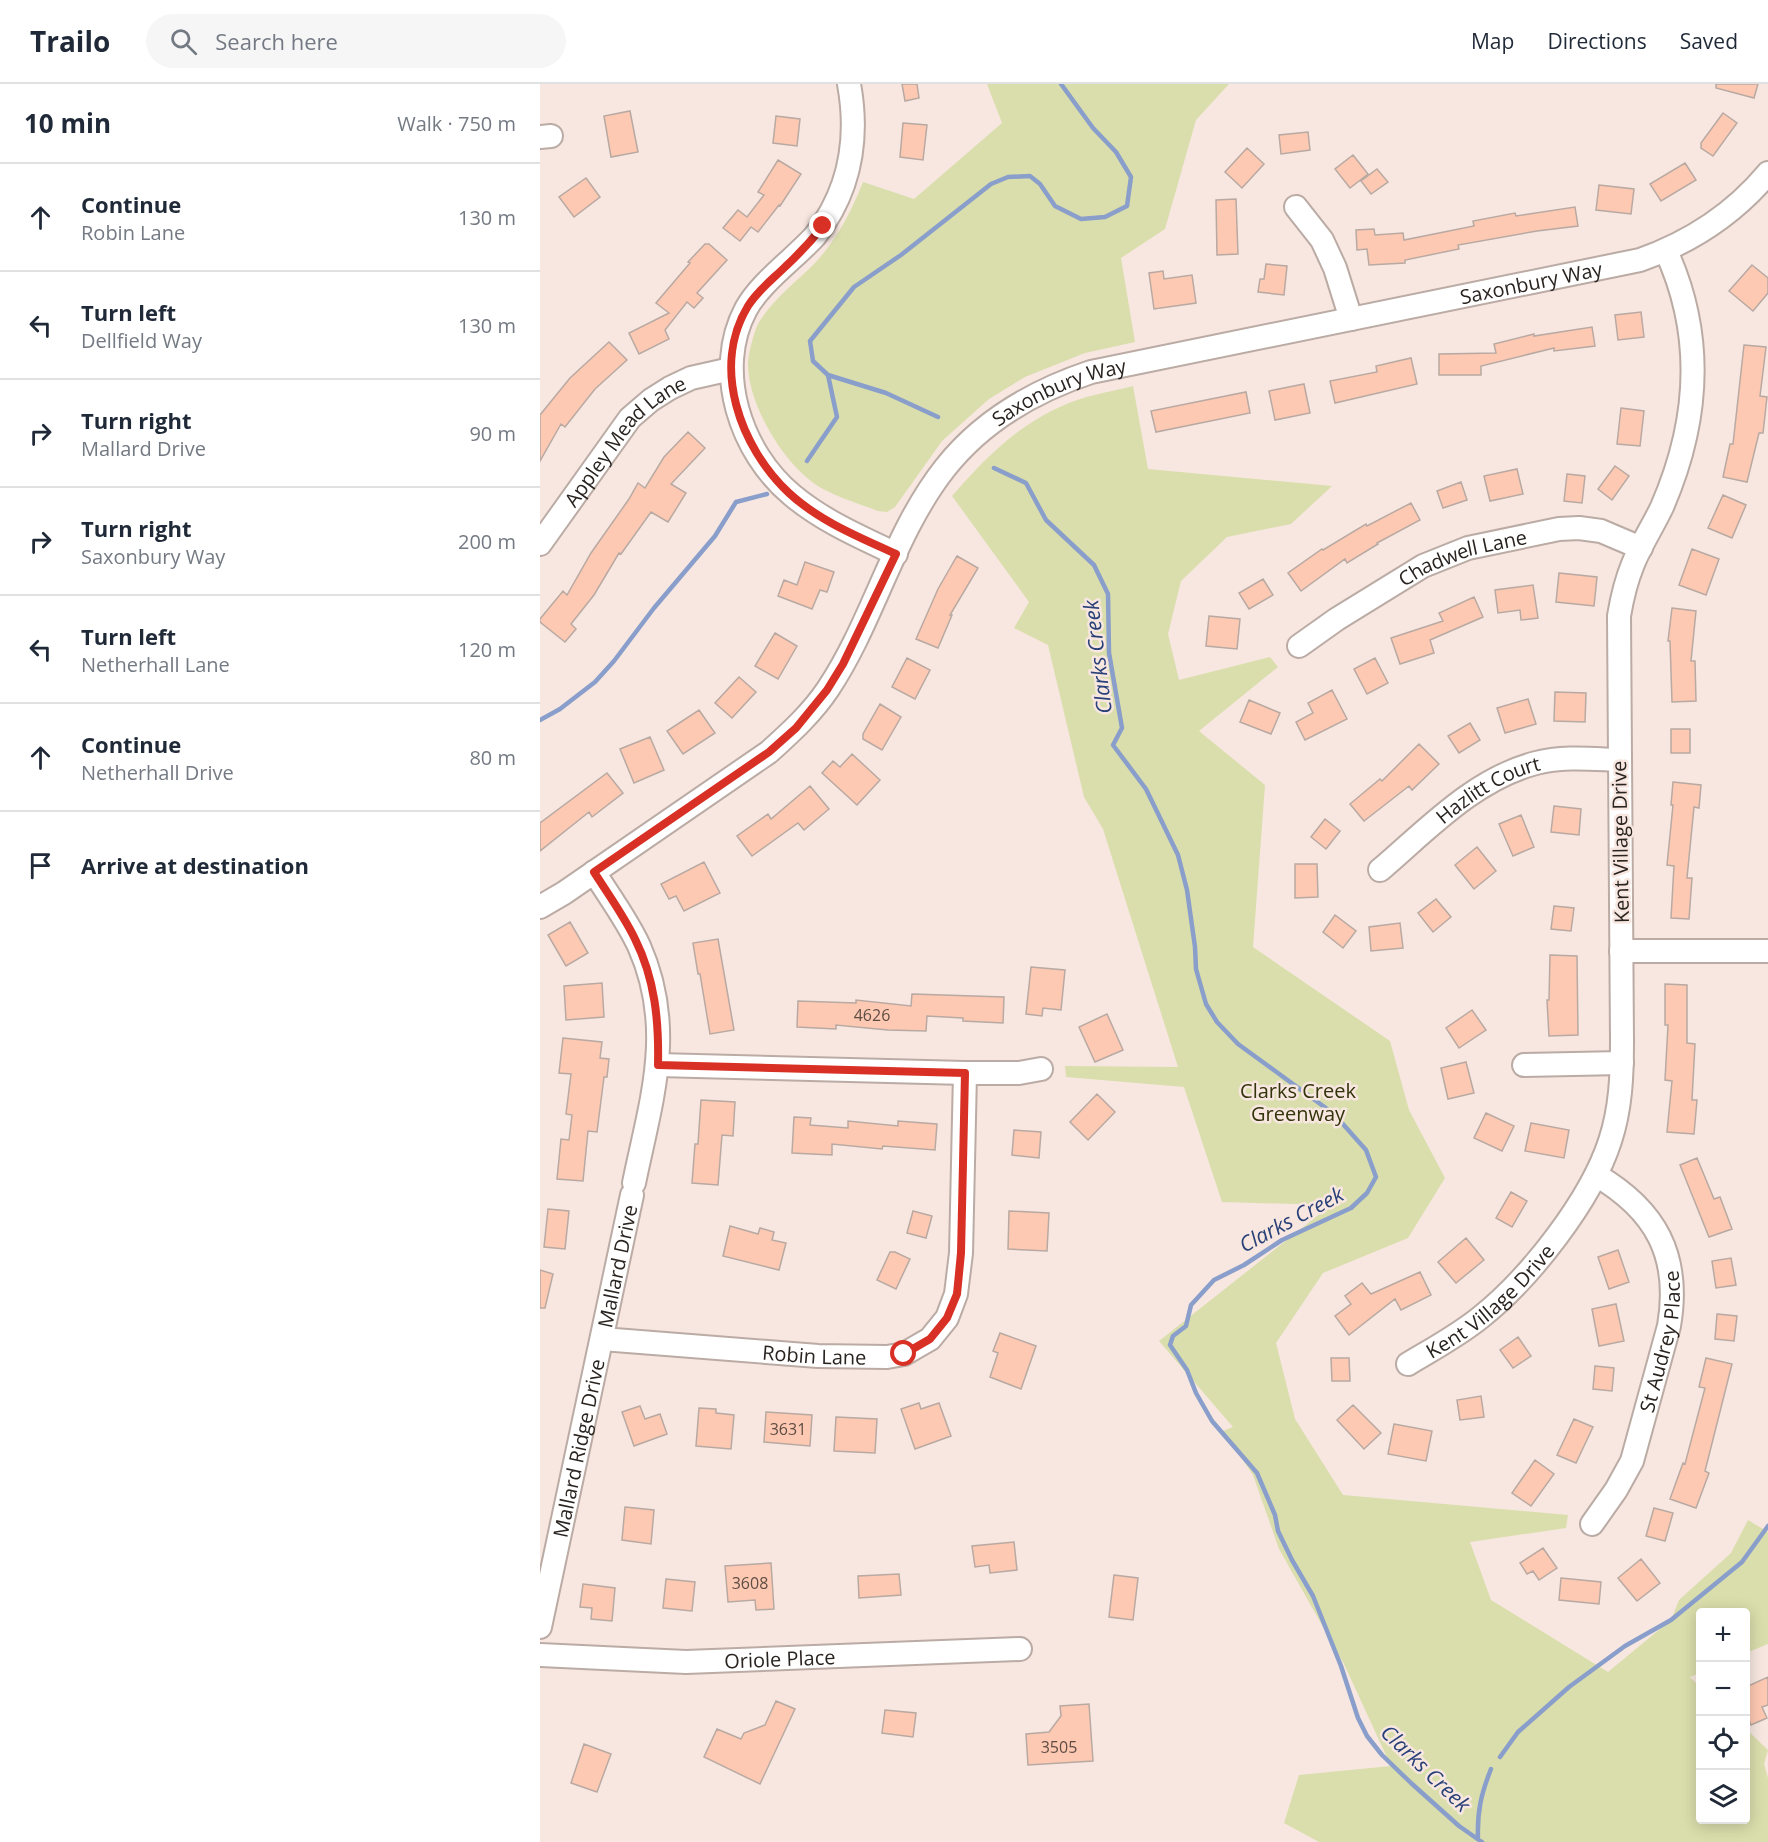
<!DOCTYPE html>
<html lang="en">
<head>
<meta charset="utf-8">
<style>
  :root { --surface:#fff; --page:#f6f6f7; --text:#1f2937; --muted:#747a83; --line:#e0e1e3 }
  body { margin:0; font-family:"Open Sans",sans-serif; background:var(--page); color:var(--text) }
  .controls { position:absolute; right:18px; bottom:18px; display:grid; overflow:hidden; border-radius:6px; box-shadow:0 3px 15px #0003 }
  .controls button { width:54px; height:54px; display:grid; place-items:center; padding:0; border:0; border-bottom:2px solid var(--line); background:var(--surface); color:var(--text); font:30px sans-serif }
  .stop { position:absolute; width:18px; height:18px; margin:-14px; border:4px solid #d93025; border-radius:50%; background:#fff }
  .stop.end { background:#d93025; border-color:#fff; box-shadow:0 2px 6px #0008 }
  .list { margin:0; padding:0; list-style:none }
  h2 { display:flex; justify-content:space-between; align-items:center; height:78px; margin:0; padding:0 24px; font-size:26px }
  h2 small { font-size:20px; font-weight:400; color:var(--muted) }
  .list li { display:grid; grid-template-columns:39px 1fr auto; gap:18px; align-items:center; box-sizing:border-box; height:108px; padding:0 24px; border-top:2px solid var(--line) }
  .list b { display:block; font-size:22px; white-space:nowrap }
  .list p { margin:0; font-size:20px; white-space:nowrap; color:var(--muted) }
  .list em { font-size:20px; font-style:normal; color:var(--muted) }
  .icon { flex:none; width:33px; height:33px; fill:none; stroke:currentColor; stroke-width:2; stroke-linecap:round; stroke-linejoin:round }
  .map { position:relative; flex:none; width:1228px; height:1758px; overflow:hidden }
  header { display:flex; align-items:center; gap:36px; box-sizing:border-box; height:84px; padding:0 30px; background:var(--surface); border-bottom:2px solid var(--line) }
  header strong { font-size:28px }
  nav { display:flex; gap:33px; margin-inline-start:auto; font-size:21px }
  .search { width:420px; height:54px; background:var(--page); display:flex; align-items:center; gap:15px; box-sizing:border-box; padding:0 21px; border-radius:33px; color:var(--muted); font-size:22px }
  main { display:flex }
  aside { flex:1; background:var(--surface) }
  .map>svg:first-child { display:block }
  .green { fill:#dadeac }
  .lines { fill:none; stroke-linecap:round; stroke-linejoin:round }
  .stream { stroke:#899eca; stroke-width:4.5 }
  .building { fill:#fec9b2; stroke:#b8a9a2; stroke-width:1.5 }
  .minor-casing { stroke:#bbaba5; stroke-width:26 }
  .minor { stroke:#fff; stroke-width:22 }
  .route { stroke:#d93025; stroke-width:8 }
  .labels { text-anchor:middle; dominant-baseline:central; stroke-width:5; stroke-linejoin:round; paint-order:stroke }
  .number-label { font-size:16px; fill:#5f4d45 }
  .street-label { font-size:20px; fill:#2a2421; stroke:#f7e7e0 }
  .park-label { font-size:20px; fill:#33340b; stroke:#f7e7e0 }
  .water-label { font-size:21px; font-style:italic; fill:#284077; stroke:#f7e7e0 }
</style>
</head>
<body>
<header>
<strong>Trailo</strong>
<div class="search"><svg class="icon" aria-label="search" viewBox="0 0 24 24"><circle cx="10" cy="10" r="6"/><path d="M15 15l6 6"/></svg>Search here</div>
<nav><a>Map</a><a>Directions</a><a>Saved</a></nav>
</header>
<main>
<aside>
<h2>10 min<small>Walk · 750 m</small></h2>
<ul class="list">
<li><svg class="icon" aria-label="ahead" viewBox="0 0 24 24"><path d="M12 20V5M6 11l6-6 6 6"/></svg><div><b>Continue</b><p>Robin Lane</p></div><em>130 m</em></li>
<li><svg class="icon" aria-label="left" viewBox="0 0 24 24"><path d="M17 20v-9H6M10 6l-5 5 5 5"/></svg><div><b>Turn left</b><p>Dellfield Way</p></div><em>130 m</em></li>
<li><svg class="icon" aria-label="right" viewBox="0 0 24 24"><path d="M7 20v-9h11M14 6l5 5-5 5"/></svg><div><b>Turn right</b><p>Mallard Drive</p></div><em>90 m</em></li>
<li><svg class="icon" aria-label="right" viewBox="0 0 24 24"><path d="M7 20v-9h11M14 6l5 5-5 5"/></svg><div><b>Turn right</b><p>Saxonbury Way</p></div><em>200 m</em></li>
<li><svg class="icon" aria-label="left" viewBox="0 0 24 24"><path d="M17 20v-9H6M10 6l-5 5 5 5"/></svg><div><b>Turn left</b><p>Netherhall Lane</p></div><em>120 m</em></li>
<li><svg class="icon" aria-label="ahead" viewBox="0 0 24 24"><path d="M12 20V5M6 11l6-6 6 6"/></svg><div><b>Continue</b><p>Netherhall Drive</p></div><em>80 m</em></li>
<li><svg class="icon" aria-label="arrive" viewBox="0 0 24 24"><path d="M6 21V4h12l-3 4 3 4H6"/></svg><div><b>Arrive at destination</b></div></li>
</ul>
</aside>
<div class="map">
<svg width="1228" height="1758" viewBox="0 0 1228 1758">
  <rect width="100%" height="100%" fill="#f7e7e0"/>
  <path class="green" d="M447 0H689L656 36 625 145 581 174 595 258 545 269 485 293 449 315 402 357 355 423 347 428 338 427C320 420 300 414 283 405 246 385 208 322 208 280 208 271 214 248 218 240 232 216 255 199 274 180 297 156 311 128 323 98L374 115 462 39Z
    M593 302 608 385 792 402 751 440 687 453 641 497 628 550 639 596 730 573 738 583 659 647 725 701 713 863 850 957 869 1026 905 1094 868 1154 783 1189 736 1259 755 1335 803 1411 1028 1431 1026 1444 930 1458 951 1516 1068 1588 1131 1536 1139 1516 1191 1469 1208 1436 1228 1448V1560L1206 1569V1528H1160V1589L1150 1593 1160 1603V1736H1206V1645L1228 1666 1224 1680 1228 1694V1758H779L744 1739 759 1691 851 1682 804 1580 739 1465 713 1391 683 1347 693 1343 619 1257 791 1121 682 1118 644 1003 526 993 525 982 638 983 563 745 544 713 508 561 474 544 489 518 412 412C445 375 475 343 522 322 543 312 570 308 593 302Z"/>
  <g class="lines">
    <path class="stream" d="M398 333 346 309 288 291 273 277 270 257 314 203 361 171 451 100 468 93 490 92 500 100 515 122 541 135 565 133 587 122 591 93 576 68 553 44 521 0
      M267 377 297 333 288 291
      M454 384 486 399 506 436 554 481 568 510 569 569 582 644 573 661 606 705 638 771 647 806 655 863 656 885 666 920 677 938 698 960 794 1030 826 1066 836 1093 827 1109 811 1124 742 1156 704 1181 674 1196 651 1221 646 1242 633 1252 630 1261 647 1286 656 1309 672 1337 717 1389 735 1431 738 1447 752 1476 773 1512 801 1582 818 1634 827 1652 842 1671 871 1699 919 1742 942 1758
      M0 636 20 625 55 598 74 577 114 524 175 452 196 418 227 410
      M960 1673 978 1648 1029 1603 1085 1562 1131 1536 1202 1478 1228 1442
      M938 1755C937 1728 941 1710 951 1685"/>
  </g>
  <path class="building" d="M362 0H377L379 14 365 17Z
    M1176 0H1218L1214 14 1176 4Z
    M90 27 98 68 71 73 64 32Z
    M1183 29 1197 39 1173 72 1161 64V59Z
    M236 32 260 35 257 62 233 59Z
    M363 39 387 41 383 76 360 73Z
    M768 48 770 66 741 70 739 51Z
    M707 64 724 80 702 104 685 88Z
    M813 71 828 90 810 104 795 85Z
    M238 76 261 90 240 122 239 121 218 148 211 143 200 157 183 144 198 126 207 133 224 111 218 108Z
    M1145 79 1156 96 1121 117 1110 100Z
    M837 85 848 98 831 110 821 97Z
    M46 94 60 113 34 133 19 113Z
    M1059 101 1094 105 1091 130 1056 126Z
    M696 115 698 170 677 171 676 116Z
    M1035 123 1038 142 997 147 918 161 919 165 865 176V179L829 181 827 165 817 166 816 146 834 145 835 151 863 149 864 156 934 142 933 137 975 129 976 132Z
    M165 160H169L187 176 157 209 163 214 154 224 147 218 125 246 129 255 99 270 89 249 129 229 116 219 150 179 148 178Z
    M726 180 747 182 744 211 718 208 720 195H724Z
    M1212 181 1228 194V209L1213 227 1189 207Z
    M623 187 624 195 652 191 656 219 614 225 609 189Z
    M1101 228 1104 253 1078 256 1075 231Z
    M1052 243 1055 262 1014 267V264L941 282V291H899V270L956 269 954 260 994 250V252Z
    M69 258 87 276 55 305 25 343 21 340 0 377V331L30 294Z
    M1204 261 1226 263 1220 312 1227 313 1223 349H1219L1207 398 1183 393 1190 360H1193Z
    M871 274 877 300 795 319 790 297 837 288 836 282Z
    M764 300 770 329 735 336 729 307Z
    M706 308 710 329 616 348 611 327Z
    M1081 324 1104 327 1100 362 1077 360Z
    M148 348 165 364 131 400 146 409 128 438 111 428 81 470 79 469 54 511 31 540 36 545 25 558 0 538V535L23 507 27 511 51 469 89 415 98 399 105 404 124 373Z
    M1075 382 1089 392 1072 416 1058 405Z
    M977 385 983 410 950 417 944 392Z
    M1027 390 1045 392 1042 419 1024 417Z
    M921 398 927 416 903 424 897 407Z
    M1183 411 1206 421 1192 454 1168 444Z
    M871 419 880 436 837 459 838 460 807 479 805 475 761 507 748 489 782 465 783 466 826 440 827 442Z
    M1152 465 1179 475 1166 511 1139 501Z
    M417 472 438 484 410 531H412L398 564 376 555 398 505Z
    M265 478 294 488 287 508 280 506 272 525 238 512 244 496 257 501Z
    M1019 489 1057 493 1054 522 1016 518Z
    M723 495 733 511 709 525 699 509Z
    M993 501 998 534 981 536 980 526 958 529 955 506Z
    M934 513 943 533 890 556 894 569 860 580 851 554 903 537 899 529Z
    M1132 524 1156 527 1151 577H1155L1156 617 1132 618 1130 557H1128Z
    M669 532 700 535 697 565 666 562Z
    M235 549 257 562 238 595 215 582Z
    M367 574 390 586 375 615 352 603Z
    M835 574 848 599 827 610 814 585Z
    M199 593 216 608 192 634 175 619Z
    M792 606 807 635 765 656 756 638 773 629 768 619Z
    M1015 608 1046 609 1045 638 1014 637Z
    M988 615 996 640 965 649 957 624Z
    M709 616 740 629 731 650 700 638Z
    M340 620 361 633 342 666 323 655V650Z
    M159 626 175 649 143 670 127 647Z
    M930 639 940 656 919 669 908 652Z
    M1131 645H1150V669H1131Z
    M110 653 124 686 94 699 80 665Z
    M879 660 899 680 872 706 869 702 824 737 810 720 840 695 842 697Z
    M312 670 340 696 317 721 282 689 293 677 300 683Z
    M67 689 83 709 52 733 49 728 0 767V739Z
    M1133 698 1161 701 1159 724 1154 723 1147 794H1152L1149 835 1131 834 1134 782 1127 781 1133 721H1131Z
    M270 702 289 725 264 746 258 739 212 772 197 752 228 730 231 735Z
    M1014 722 1041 725 1039 751 1011 748Z
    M981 731 994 763 973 772 959 740Z
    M785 735 800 747 786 765 771 753Z
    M937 763 956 787 934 805 915 781Z
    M164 778 180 809 144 827 136 812 129 815 121 800Z
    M755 780H777L778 813 755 814Z
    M896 815 911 833 893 848 878 829Z
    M1014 822 1034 824 1031 847 1011 845Z
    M795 831 816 847 803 864 783 848Z
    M30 838 48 869 26 882 8 851Z
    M860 839 863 864 831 867 829 843Z
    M178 855 194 946 170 950 160 890H158L153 859Z
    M1010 871 1037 872 1038 951 1009 952 1007 916H1009Z
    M491 883 525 886 521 926 503 924 502 932 486 930Z
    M62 899 64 933 26 936 24 902Z
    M1125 900 1147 901V959L1155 960 1152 1016H1157L1154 1050 1127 1048 1132 997 1125 996 1128 941H1125Z
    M372 910 464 913 463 939 423 937V934L387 932 386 947 348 946 296 941V945L257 943 258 917 316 919V916L371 922Z
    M932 926 946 946 919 964 906 944Z
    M567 930 583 966 555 978 539 943Z
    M23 954 62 958 60 974 69 975 67 993H64L57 1048 48 1047 43 1097 17 1095 21 1055 29 1056 32 1031 26 1030 31 990 19 989Z
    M926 978 934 1009 908 1015 901 984Z
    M557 1010 575 1028 548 1056 530 1038Z
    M161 1016 195 1018 193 1052 182 1051 178 1101 152 1099 155 1060H158Z
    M946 1029 974 1042 962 1067 934 1054Z
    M254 1033 271 1034 270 1041 308 1044V1037L358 1042V1037L397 1040 395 1066 343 1062 342 1065 292 1060V1071L252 1069Z
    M991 1039 1029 1046 1024 1074 985 1067Z
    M474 1046 501 1048 499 1074 472 1071Z
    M1157 1074 1174 1115 1180 1113 1192 1145 1169 1153 1140 1081Z
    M971 1108 987 1117 972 1143 956 1134Z
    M8 1125 29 1127 25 1165 4 1163Z
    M373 1127 392 1132 386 1154 367 1149Z
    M469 1127 509 1129 507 1167 468 1165Z
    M190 1142 218 1150 220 1144 234 1148 232 1156 246 1159 239 1186 183 1172Z
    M926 1154 944 1176 916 1199 898 1178Z
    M1078 1166 1089 1198 1069 1205 1058 1173Z
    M350 1168H355L370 1175 356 1205 337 1196Z
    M1191 1174 1196 1201 1176 1204 1172 1177Z
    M0 1186 13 1190 5 1224H0Z
    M880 1188 891 1211 861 1226 855 1215 809 1251 795 1232 811 1220 805 1212 822 1199 831 1210Z
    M1076 1220 1084 1257 1059 1262 1052 1225Z
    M1177 1230 1197 1232 1194 1257 1175 1255Z
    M460 1249 496 1262 481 1305 450 1293 458 1269 453 1267Z
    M978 1253 991 1272 973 1284 960 1266Z
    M791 1274H809L810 1297H792Z
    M1166 1274 1192 1280 1165 1387 1169 1389 1156 1424 1130 1415 1143 1379 1145 1380 1165 1304 1159 1303Z
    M1055 1282 1074 1284 1072 1307 1053 1305Z
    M941 1312 944 1333 920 1336 917 1316Z
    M379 1319 381 1325 399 1319 411 1352 375 1365 361 1325Z
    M813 1321 841 1349 824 1365 797 1336Z
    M100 1322 105 1335 120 1330 127 1350 94 1362 82 1328Z
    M159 1324 176 1325V1329L194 1331 191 1365 156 1362Z
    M226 1328 272 1331 270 1362 224 1358Z
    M296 1333 337 1335 335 1369 294 1367Z
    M1034 1335 1053 1343 1036 1379 1017 1371Z
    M854 1340 892 1347 886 1377 848 1370Z
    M995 1376 1014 1390 991 1422 972 1409Z
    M85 1423 114 1426 111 1460 82 1456Z
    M1114 1424 1133 1429 1125 1457 1106 1452Z
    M474 1458 477 1486 450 1489 449 1481 435 1483 432 1462Z
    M1003 1464 1017 1484 999 1496 993 1487 987 1490 980 1479Z
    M1101 1475 1120 1499 1097 1517 1078 1494Z
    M231 1479 234 1525 216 1526 215 1516 188 1518 185 1482Z
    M359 1490 361 1511 319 1514 318 1492Z
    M574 1491 598 1494 593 1536 569 1533Z
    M1021 1494 1061 1498 1059 1520 1019 1516Z
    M126 1495 155 1498 152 1527 123 1524Z
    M43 1500 75 1504 72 1537 51 1535 52 1524 40 1523Z
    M1228 1593V1621L1222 1623 1227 1634 1211 1641 1206 1629V1603Z
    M236 1617 255 1625 220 1700 164 1673 177 1645 201 1655 204 1649 225 1641Z
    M549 1620 553 1677 488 1681 486 1650 509 1648 521 1632 520 1622Z
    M345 1626 376 1629 373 1653 342 1649Z
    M44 1660 71 1670 57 1708 31 1699Z"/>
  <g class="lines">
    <defs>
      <g id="minor">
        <path d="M309 0C319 55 310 107 275 152 254 175 220 199 206 225 173 287 201 369 252 411 283 437 320 453 356 470"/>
        <path d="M0 53 11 52"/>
        <path d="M756 123 782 156 795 184 811 235"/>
        <path id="s1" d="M0 460 90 334 111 316 130 304 151 294 191 285"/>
        <path id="s2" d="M759 562 797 535 883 482 928 464 1019 445 1039 444 1061 447 1101 464"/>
        <path id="s3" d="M840 786C887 746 934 695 996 679 1023 672 1051 675 1079 676"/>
        <path d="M54 788C69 812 87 836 99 862 136 945 111 1016 94 1099"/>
        <path id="s4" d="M0 823 24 809 229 668C251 648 272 629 288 605 334 536 353 450 405 384 442 337 494 307 551 288L1100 176C1151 158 1193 131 1228 89"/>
        <path d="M1081 867H1228"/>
        <path d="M118 981 425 989H479L501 985"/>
        <path d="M984 981 1082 979"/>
        <path id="s5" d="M62 1255 278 1272 347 1273 364 1270 390 1255 407 1234 416 1210 421 1169 425 989"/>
        <path id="s6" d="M868 1280C893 1265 919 1251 941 1233 990 1194 1051 1116 1070 1057 1081 1024 1082 990 1082 957L1079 532C1082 514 1086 497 1093 480 1101 460 1113 442 1122 423 1159 338 1165 252 1126 167"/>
        <path id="s7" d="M1052 1440 1076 1406 1092 1377 1129 1242C1141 1172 1116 1126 1056 1091"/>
        <path id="s8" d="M0 1543 92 1111"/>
        <path id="s9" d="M0 1571 146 1578 480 1565"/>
      </g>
    </defs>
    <use href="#minor" class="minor-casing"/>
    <use href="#minor" class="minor"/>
  </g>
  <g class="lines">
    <path class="route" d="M283 142C272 156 259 170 246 182 233 195 218 206 208 222 171 283 200 363 249 409 279 437 319 453 356 470L303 580 287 606 256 644 229 668 54 788C68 810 84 832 95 855 115 895 119 937 118 981L425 989 421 1169 417 1210 407 1234 390 1255 364 1270"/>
  </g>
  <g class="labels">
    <g class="number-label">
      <text x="332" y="931">4626</text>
      <text x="248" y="1345">3631</text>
      <text x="210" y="1499">3608</text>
      <text x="519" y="1663">3505</text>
    </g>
    <g class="street-label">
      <text stroke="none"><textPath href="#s4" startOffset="1240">Saxonbury Way</textPath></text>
      <text stroke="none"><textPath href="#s4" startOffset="754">Saxonbury Way</textPath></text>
      <text stroke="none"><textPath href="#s1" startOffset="135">Appley Mead Lane</textPath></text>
      <text stroke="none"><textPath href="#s2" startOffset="188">Chadwell Lane</textPath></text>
      <text stroke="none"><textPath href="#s3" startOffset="136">Hazlitt Court</textPath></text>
      <text transform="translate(1080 758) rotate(-91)">Kent Village Drive</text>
      <text stroke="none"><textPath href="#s8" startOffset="369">Mallard Drive</textPath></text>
      <text stroke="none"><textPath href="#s6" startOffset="104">Kent Village Drive</textPath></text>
      <text stroke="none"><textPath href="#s7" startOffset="198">St Audrey Place</textPath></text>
      <text stroke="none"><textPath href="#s5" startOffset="213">Robin Lane</textPath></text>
      <text stroke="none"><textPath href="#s8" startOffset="183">Mallard Ridge Drive</textPath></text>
      <text stroke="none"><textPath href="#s9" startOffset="240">Oriole Place</textPath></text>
    </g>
    <g class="park-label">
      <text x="758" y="1006">Clarks Creek<tspan x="758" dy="23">Greenway</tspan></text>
    </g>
    <g class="water-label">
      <text transform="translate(557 573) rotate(-97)">Clarks Creek</text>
      <text transform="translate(751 1135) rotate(-28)">Clarks Creek</text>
      <text transform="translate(886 1684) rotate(44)">Clarks Creek</text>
    </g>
  </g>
</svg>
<div class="controls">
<button>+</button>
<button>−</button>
<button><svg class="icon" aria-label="locate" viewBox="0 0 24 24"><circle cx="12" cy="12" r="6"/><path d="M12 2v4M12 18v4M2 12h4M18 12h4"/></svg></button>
<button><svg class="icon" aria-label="layers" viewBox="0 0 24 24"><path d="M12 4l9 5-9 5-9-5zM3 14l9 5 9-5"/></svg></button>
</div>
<div class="stop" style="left:364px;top:1270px"></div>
<div class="stop end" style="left:283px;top:142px"></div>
</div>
</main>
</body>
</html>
